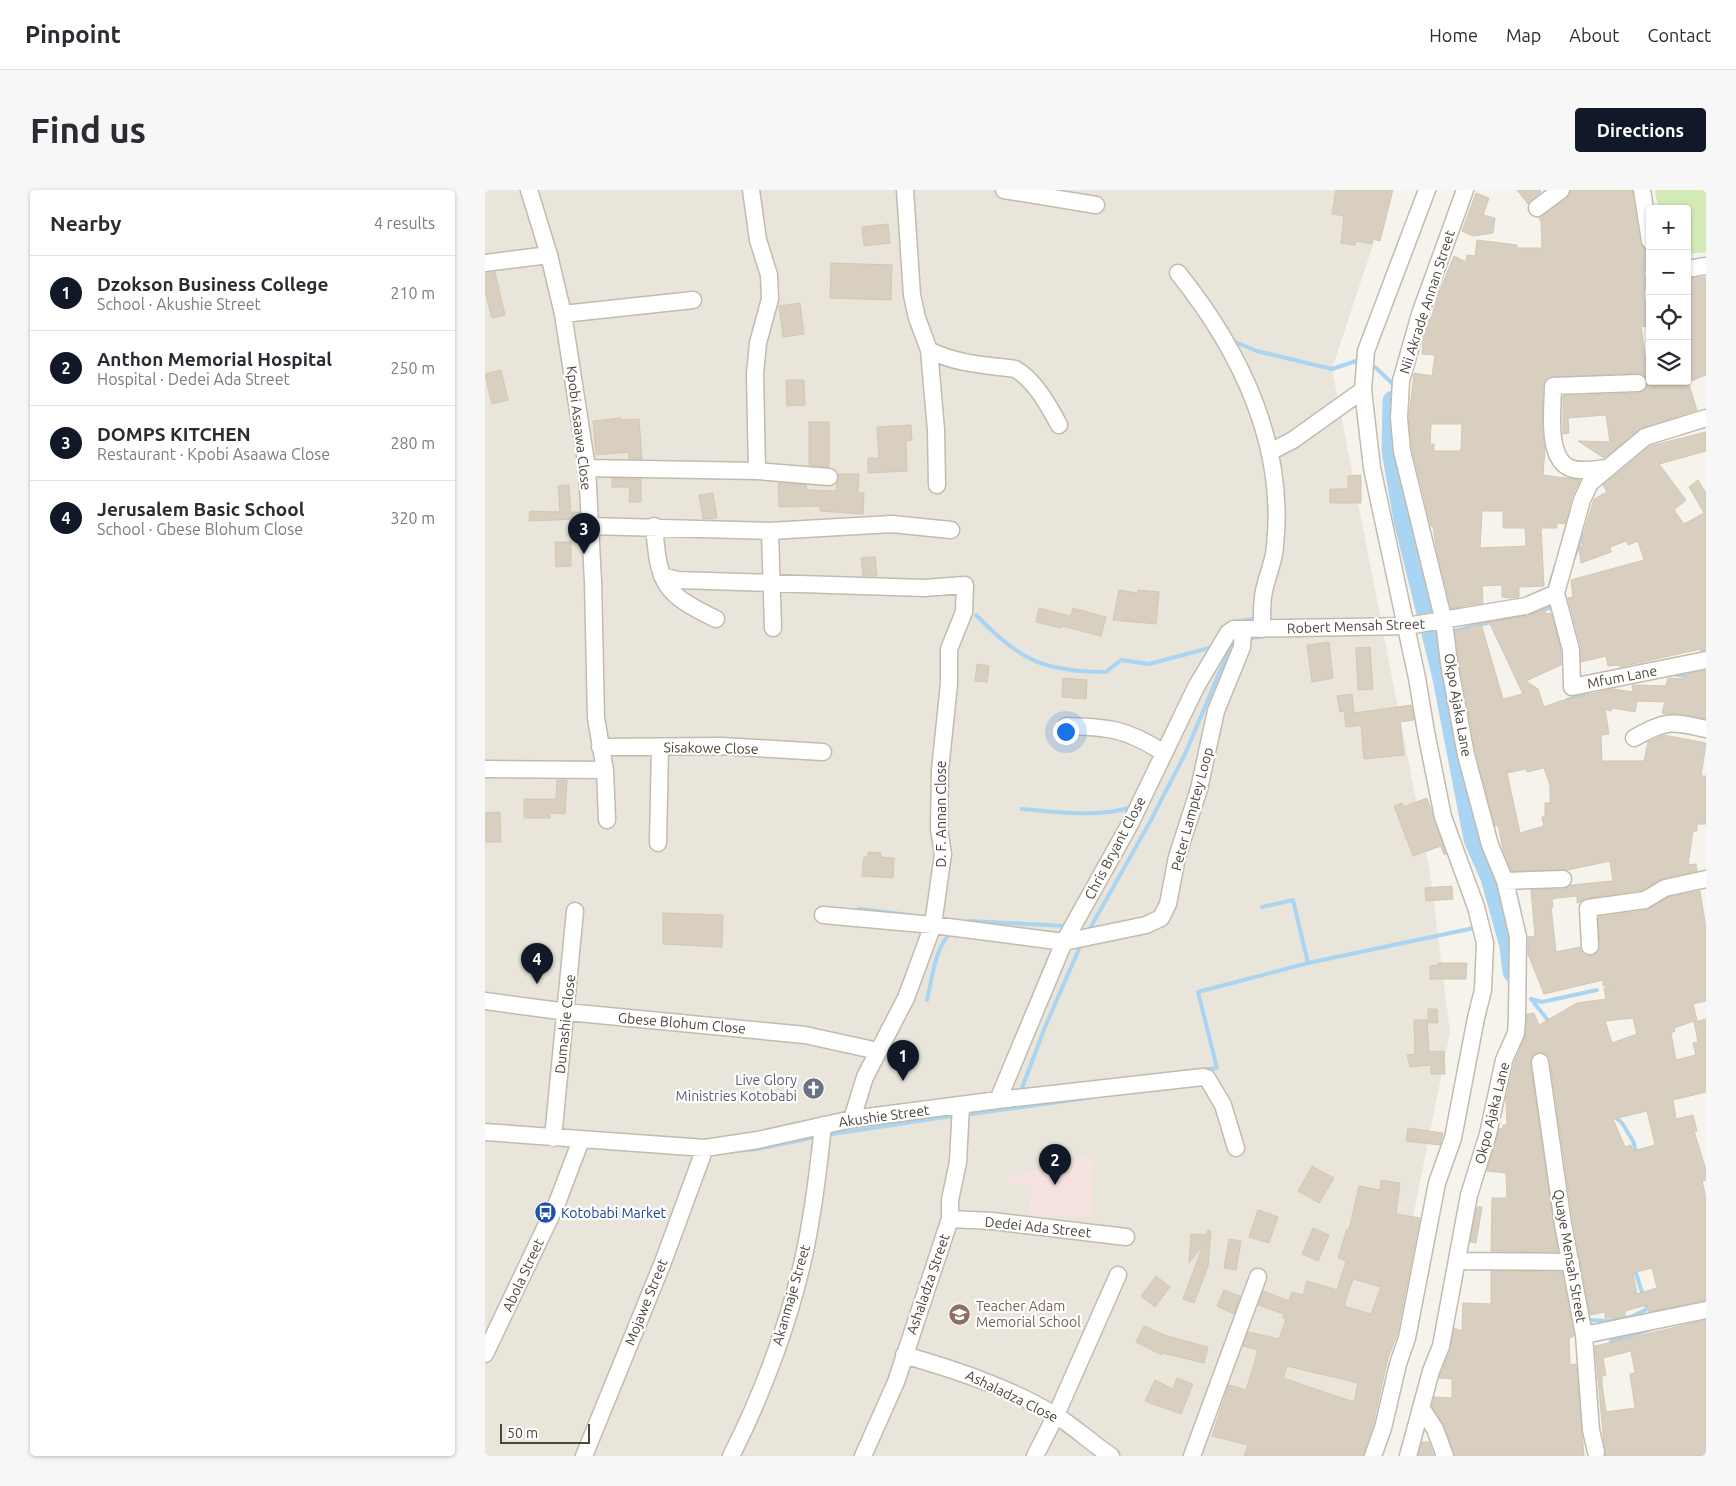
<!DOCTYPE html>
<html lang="en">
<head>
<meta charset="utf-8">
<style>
  :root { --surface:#fff; --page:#f7f7f7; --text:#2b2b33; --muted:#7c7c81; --line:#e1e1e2; --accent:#111827 }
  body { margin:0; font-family:Ubuntu,sans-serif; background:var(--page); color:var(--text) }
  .controls { position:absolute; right:15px; top:15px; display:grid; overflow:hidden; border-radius:5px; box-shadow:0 1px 4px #0004 }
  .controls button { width:45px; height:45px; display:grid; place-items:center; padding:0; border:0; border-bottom:1px solid var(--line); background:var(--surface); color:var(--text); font:25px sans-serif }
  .scale { position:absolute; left:15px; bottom:12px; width:90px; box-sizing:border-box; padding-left:5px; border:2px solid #4b4439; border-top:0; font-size:14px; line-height:18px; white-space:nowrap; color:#4b4439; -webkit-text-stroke:4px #fff; paint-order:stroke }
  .you { position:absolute; left:580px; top:541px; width:18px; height:18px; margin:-12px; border:4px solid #fff; border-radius:50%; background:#1a73e8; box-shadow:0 0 0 8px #1a73e833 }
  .badge { display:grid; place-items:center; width:32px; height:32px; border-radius:50%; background:var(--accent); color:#fff; font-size:16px; font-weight:700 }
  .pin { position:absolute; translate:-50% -41px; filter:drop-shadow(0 1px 2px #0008) }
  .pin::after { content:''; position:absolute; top:26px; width:18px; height:15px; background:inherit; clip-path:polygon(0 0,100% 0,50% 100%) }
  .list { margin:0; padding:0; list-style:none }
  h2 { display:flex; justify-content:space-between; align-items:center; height:65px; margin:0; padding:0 20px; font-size:21px }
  h2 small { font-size:16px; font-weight:400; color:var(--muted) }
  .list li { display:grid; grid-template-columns:32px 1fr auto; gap:15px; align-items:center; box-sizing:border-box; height:75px; padding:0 20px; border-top:1px solid var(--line) }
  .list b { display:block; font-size:19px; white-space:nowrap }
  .list p { margin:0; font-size:16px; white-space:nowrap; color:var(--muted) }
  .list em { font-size:16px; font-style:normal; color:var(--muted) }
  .icon { flex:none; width:28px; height:28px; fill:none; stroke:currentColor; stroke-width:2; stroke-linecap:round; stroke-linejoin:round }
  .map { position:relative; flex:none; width:1221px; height:1266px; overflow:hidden; border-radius:5px }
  header { display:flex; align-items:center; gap:30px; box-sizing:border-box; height:70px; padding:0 25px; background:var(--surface); border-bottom:1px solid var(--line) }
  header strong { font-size:24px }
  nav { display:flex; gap:28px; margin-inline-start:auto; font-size:18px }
  .intro { display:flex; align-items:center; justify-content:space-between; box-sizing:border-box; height:120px; padding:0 30px }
  h1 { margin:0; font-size:35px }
  .button { padding:12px 22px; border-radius:5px; background:var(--accent); color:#fff; font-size:18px; font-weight:700 }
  main { display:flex; gap:30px; padding:0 30px }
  aside { flex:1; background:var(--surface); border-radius:5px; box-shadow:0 1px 4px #0004 }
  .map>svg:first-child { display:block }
  .residential { fill:#eae5da }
  .medical { fill:#f6e3e0 }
  .green { fill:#d2eab5 }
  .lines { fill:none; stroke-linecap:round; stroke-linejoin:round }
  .stream { stroke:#a9d4f2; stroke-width:4 }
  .river { stroke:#a9d4f2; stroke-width:21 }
  .building { fill:#d8cfc1; stroke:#d3c7b4; fill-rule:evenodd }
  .minor-casing { stroke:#c2bbae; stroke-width:19 }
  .minor { stroke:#fff; stroke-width:16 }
  .labels { text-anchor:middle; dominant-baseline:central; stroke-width:4.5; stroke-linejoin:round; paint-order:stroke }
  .street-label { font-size:14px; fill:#4b4439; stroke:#fff }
  .worship-label { font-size:14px; fill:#5b616d; stroke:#fff; text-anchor:end }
  .transit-label { font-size:14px; fill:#164399; stroke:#fff; text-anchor:start }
  .education-label { font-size:14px; fill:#785e54; stroke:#fff; text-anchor:start }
</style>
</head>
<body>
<header>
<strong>Pinpoint</strong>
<nav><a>Home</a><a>Map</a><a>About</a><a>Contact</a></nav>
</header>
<div class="intro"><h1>Find us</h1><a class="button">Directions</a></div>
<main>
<aside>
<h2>Nearby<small>4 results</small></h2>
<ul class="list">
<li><span class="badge">1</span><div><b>Dzokson Business College</b><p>School · Akushie Street</p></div><em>210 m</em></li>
<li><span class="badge">2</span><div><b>Anthon Memorial Hospital</b><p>Hospital · Dedei Ada Street</p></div><em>250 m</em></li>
<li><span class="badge">3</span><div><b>DOMPS KITCHEN</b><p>Restaurant · Kpobi Asaawa Close</p></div><em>280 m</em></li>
<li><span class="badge">4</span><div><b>Jerusalem Basic School</b><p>School · Gbese Blohum Close</p></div><em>320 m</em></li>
</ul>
</aside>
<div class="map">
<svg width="1221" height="1266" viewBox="0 0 1221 1266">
  <rect width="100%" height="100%" fill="#f6f3ec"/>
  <path class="residential" d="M0 0H906L847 179 945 682 965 842 880 1266H0Z"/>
  <path class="medical" d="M609 963 606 1027 545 1025 546 996 521 994V989Z"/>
  <path class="green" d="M1170 0H1221V62L1202 64V19H1173Z"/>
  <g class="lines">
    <path class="stream" d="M750 152 772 161 847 179 871 171
      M890 177 910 196
      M1121 270 1140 253
      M1087 372 1096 350V341
      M1063 401 1071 375
      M961 420 976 419
      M1042 423 1070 417
      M491 425C534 470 559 482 621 482L636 470 664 474 728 457
      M749 432 774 428
      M965 442 1031 426
      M762 449 778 446
      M953 465 956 458
      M1188 484 1205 487
      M1082 510 1105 501
      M537 619C574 622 611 628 647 617
      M777 717 808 710 823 773 989 738
      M374 719 424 725
      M483 731 583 736
      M603 742 666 630 700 564 742 465 749 453 753 452
      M1046 809 1066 834
      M1046 809 1057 812 1112 800
      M442 810C446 794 451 750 467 744
      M716 880 732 878 713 802 823 773
      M537 898 560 837 594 759
      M487 924 609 907
      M1128 925 1137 933 1148 951 1152 965
      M347 944 467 926
      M251 961 272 959 326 948
      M1149 1077 1162 1118
      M1176 1118H1192
      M1104 1130 1124 1131 1146 1127 1164 1118
      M1126 1151 1167 1139"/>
    <path class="river" d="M908 211 907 260 919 330 958 488 989 649 1006 688 1025 756 1028 782"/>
  </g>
  <path class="building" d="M851 0H908L895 51 888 49 887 54 871 51 870 55 856 53 859 26 847 24Z
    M1032 0H1055L1056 2 1043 14Z
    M1086 0H1147L1155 53 1158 58 1164 61 1163 81H1159L1164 98 1159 100 1162 129H1160L1161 136 1156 137 1161 171H1165V191H1202V89L1221 87V185L1203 192 1212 220 1157 238 1119 268 1093 251 1125 252 1121 225 1083 228 1084 243 1078 244V206L1154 203 1162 197 1161 187 1153 183 1063 188 1058 196 1057 240 1060 259 1058 285 1095 290 1087 307 1080 334 1072 333V338H1056L1059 396 1034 397V407L1023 408 1017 407V395L997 396 998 413 966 418 952 362 948 336H946L927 259 924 228 929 183 947 186 950 165 937 164 938 151 944 129H946L952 107 969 66 981 72 982 65 990 66 992 50 1032 55V58H1057L1056 31 1054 28 1082 8ZM946 234H977L976 261H949V254H945ZM997 321H1018V338H1040L1041 356 995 358Z
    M991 3 1004 8 998 25 1010 28 1008 43 988 46 977 41Z
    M403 34 405 53 379 56 377 37Z
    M346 73 407 75 406 110 345 108Z
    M10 82 20 125 7 128 0 101V84Z
    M315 113 319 144 298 147 294 116Z
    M16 180 23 210 7 214 0 184Z
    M301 190H319L320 215 302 216Z
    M136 228V230L154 229 157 269H144V262L111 265 108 231Z
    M324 232H344V277L324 275Z
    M426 235 427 250 421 251 422 281 383 283V268H394L392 237Z
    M1221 242V261L1174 274 1201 310 1189 320 1199 334 1219 323 1204 297 1213 290 1221 303V460L1215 461 1216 459 1135 477 1134 475 1123 476 1121 466 1096 472V457L1083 408 1088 407 1086 390 1159 370 1153 351 1143 355 1141 351 1125 357 1126 362 1096 373 1094 357 1098 356 1097 348 1109 309 1122 302 1118 295 1165 256Z
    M353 284H374L373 303H379L378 324 335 321V316L294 317 293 293 321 295 322 300 351 301Z
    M876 285V313H845V299H863V286Z
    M127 288 156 289V312H144L145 297H127Z
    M84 295 86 322H94L95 329 44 331 45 321 75 322 73 296Z
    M228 303 232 328 218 329 214 305Z
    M70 352H86V376L71 377Z
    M390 367 392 386H378L376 368Z
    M634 400 652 403 653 400 674 402 671 434 628 430Z
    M554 418 586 426 588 418 621 427 616 446 577 436 576 438 551 432Z
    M1060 419 1061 424 1066 423 1076 461V475L1041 491 1053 499 1059 517 1075 511 1128 499 1148 502 1147 495 1181 496 1183 488 1199 489 1202 484 1221 480V529L1192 524H1180L1177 523 1180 512 1152 511 1150 522 1127 518 1126 521 1120 519 1124 544 1116 545 1117 571H1159L1163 552 1179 545 1221 553 1216 586H1221V634H1212V641H1208L1203 675 1211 674 1212 681 1178 688 1157 700 1102 708 1095 712 1092 713V706L1071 708 1067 710 1068 717H1066L1071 762 1095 757 1100 765 1106 766 1114 761 1115 756 1113 727 1162 720 1184 707 1215 701 1221 738V811L1208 814 1212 830 1189 838 1190 841 1186 843 1191 870 1211 865 1208 853 1213 852 1209 832 1221 829V902L1188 910 1191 929 1208 925 1212 941H1209L1221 980V990L1217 991 1221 1008V1110L1164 1122 1162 1115 1140 1121V1126L1136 1127 1120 1128V1122L1105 1125 1088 1032 1065 871 1058 863 1048 864 1045 873 1073 1062 1006 1061 1007 1008H1022L1021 983 1002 981 1014 939 1018 938V935H1022L1021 909 1029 873 1040 847 1042 824 1049 823 1054 835 1092 813 1121 809 1119 798 1126 794 1118 796V790L1059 804 1043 764V747L1050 746 1046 700 1078 699 1086 695 1128 691 1125 671 1083 680 1027 681 1018 660 1013 635 1010 636 991 563 974 471 970 441 996 434 1018 509 1038 504 1004 432 1043 426ZM1059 578 1065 595V613H1060V627H1057L1059 636 1035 643 1022 583 1041 579 1042 582ZM1148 828 1152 844 1127 853 1120 831ZM1162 921 1170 955 1148 961 1146 955 1140 957 1128 929ZM1167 1078 1172 1098 1152 1104 1148 1083Z
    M844 452 848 488 827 492 822 455Z
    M885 457 888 499 873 500 871 458Z
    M492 474 504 476 502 492 490 491Z
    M578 488 602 490 601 509 577 507Z
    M867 504 869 523 926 515 929 530 915 532 919 565 879 569 876 535 861 537 859 521 855 522 852 506Z
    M72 590H82L80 624 65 623V628H39V609H71Z
    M942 608 961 664 959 665 956 656 928 666 909 616 917 613 918 617Z
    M15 622 16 652H0V623Z
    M383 662 396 663V667L409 668 408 688 377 686 379 667H383Z
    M967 696 968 709 941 711 940 698Z
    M178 723 238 725 237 757 178 754Z
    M953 773H982L981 789H945V776L953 775Z
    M943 819H952L953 833H943Z
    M929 830H942L944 862 959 861 960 884H946V875L925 877 922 865 930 864Z
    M923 938 958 943 955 955 921 951Z
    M827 976 849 988 834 1013 813 1001Z
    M896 990 915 993 911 1024 935 1028 912 1145 903 1168 888 1235 878 1266H759L763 1255 727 1246 744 1195 761 1200 773 1160 758 1156 763 1142 794 1149 801 1129 798 1128 799 1124 773 1115 778 1101 804 1111 807 1102 818 1105 822 1091 852 1100 861 1071 853 1068 862 1039 864 1040 874 996 895 1000ZM868 1089 896 1097 886 1124 859 1116ZM802 1176 873 1193 869 1212 798 1188Z
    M992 1017H997L991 1053 985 1052Z
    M773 1020 793 1027 784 1053 764 1047Z
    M828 1038 844 1045 833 1071 817 1064Z
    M723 1040 726 1041 723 1076 709 1113 698 1109 718 1055 704 1073 706 1044 721 1045Z
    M744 1049 756 1051 751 1080 739 1078Z
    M1006 1081 1077 1082 1089 1146 1084 1148 1085 1175 1091 1174 1099 1266H970L959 1235 947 1216 949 1207 967 1208V1189L954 1188 965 1160 969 1138 977 1141 978 1113 1006 1114Z
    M671 1086 685 1097 670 1117 656 1106Z
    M739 1100 755 1106 749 1124 732 1116Z
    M1221 1130V1266H1120L1110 1156ZM1146 1161 1150 1183 1145 1184 1150 1218 1121 1222 1117 1194V1186L1121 1185 1118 1168Z
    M659 1136 682 1146 723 1157 719 1173 678 1163 677 1165 651 1152Z
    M692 1188 708 1194 696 1224 660 1211 670 1190 688 1199Z
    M937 1252H944L949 1266H933Z"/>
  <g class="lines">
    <defs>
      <path id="minor" d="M44 0 64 65 78 124 102 278 108 391 111 528 120 580 122 630
        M266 0 273 50 284 85 285 109 273 153 270 184 272 281
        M420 0 427 105 432 128 444 160 451 240 452 295
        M519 0 611 15
        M1157 0 1165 51
        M1052 18 1076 0
        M0 73 64 65
        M1202 79 1221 76
        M693 83C755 160 801 255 790 356 789 372 782 386 779 401 776 413 778 426 776 439
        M78 124 208 110
        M444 160C471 174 500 175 530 179 549 189 564 216 574 235
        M785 262 808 250 878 200
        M102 278 272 281 344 287
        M1122 278C1111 279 1093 283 1083 277 1061 265 1068 217 1068 196L1153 193
        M104 336 285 341 407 334 466 340
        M169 336C174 394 177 403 231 429
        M285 341 288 438
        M177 386 193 390 439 398 480 395 479 422 464 459V494L455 580 454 639 458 664 448 735 421 808 380 887 367 929
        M1071 403 1086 460 1087 497 1221 470
        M581 536C625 537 642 539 679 563
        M1149 548C1182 530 1185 531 1221 539
        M115 557 237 556 338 562
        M0 579 120 580
        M173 653 175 558
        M1020 691 1078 689
        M338 725 448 735 579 752 661 735 676 728 683 714 692 667 714 599 731 521 757 457 758 440
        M1105 756 1103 718 1160 710 1180 698 1221 689
        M0 811 82 822 320 845 393 861
        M1055 872 1078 1034 1099 1145 1106 1240 1111 1262
        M513 910 579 752 646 632 711 497 743 443 749 439 922 436 1041 416 1071 403 1097 310 1105 293 1160 247 1221 228
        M0 942 220 958 273 950 367 929 513 910 718 887 722 888 738 915 751 958
        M68 948 90 721
        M465 1029 507 1031 641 1047
        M972 1071 1086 1072
        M1099 1145 1221 1120
        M0 1164 72 1013 96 950
        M419 1165C471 1180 523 1197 570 1225 589 1236 606 1253 626 1266
        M937 1219 950 1239 960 1266
        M99 1266 178 1072 220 958
        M246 1266C278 1204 307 1125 321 1056 329 1016 334 975 338 935
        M378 1266 411 1192 465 1029V1010L473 972 476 915
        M550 1266 571 1225 633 1085
        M707 1266 773 1087
        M888 1266 898 1238 913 1174 922 1148 952 993 968 948 991 828 998 800 1000 753 991 717 958 627 941 542 932 488 887 278 878 200 881 161 942 0
        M923 1266 946 1181 956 1156 984 1005 1003 944 1019 870 1031 843 1032 829 1033 747 1020 691 1005 655 981 565 964 473 959 432 917 261 914 228 916 191 935 124 980 0"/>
    </defs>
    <use href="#minor" class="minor-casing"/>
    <use href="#minor" class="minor"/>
  </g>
  <defs>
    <symbol id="church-disc" viewBox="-11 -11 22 22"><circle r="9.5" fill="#6b7280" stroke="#fff"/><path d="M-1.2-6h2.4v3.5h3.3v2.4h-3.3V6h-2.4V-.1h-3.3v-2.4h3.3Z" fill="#fff"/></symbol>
    <symbol id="bus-disc" viewBox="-11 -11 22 22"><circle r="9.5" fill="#1a4fb4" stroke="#fff"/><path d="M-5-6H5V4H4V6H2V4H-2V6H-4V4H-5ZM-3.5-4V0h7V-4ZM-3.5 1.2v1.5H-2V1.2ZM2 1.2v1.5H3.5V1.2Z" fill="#fff"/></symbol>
    <symbol id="school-disc" viewBox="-11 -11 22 22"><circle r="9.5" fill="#8d6e63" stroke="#fff"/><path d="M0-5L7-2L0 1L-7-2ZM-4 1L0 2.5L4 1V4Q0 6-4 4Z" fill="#fff"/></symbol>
  </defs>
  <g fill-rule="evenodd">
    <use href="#church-disc" x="316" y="886" width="25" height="25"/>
    <use href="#bus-disc" x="48" y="1010" width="25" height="25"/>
    <use href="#school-disc" x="462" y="1112" width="25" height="25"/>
  </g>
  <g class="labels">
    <g class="street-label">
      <text transform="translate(942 112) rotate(-72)">Nii Akrade Annan Street</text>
      <text transform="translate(94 238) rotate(83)">Kpobi Asaawa Close</text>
      <text transform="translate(871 436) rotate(-2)">Robert Mensah Street</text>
      <text transform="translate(1137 487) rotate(-11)">Mfum Lane</text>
      <text transform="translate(973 515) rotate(80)">Okpo Ajaka Lane</text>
      <text transform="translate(226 558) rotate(1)">Sisakowe Close</text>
      <text transform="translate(707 619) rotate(-75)">Peter Lamptey Loop</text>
      <text transform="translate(456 624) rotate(-90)">D. F. Annan Close</text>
      <text transform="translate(630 658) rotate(-62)">Chris Bryant Close</text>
      <text transform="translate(197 833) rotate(5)">Gbese Blohum Close</text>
      <text transform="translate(80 834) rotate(-84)">Dumashie Close</text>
      <text transform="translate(1007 923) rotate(-76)">Okpo Ajaka Lane</text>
      <text transform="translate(399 926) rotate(-8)">Akushie Street</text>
      <text transform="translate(553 1037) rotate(6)">Dedei Ada Street</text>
      <text transform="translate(1085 1066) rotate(80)">Quaye Mensah Street</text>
      <text transform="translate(38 1085) rotate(-65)">Abola Street</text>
      <text transform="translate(443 1094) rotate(-71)">Ashaladza Street</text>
      <text transform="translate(306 1105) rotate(-74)">Akanmaje Street</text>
      <text transform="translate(161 1112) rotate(-68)">Mojawe Street</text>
      <text transform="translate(527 1206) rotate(26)">Ashaladza Close</text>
    </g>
    <g class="worship-label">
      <text x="312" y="890">Live Glory<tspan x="312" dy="16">Ministries Kotobabi</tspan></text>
    </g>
    <g class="transit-label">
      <text x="76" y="1023">Kotobabi Market</text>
    </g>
    <g class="education-label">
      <text x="491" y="1116">Teacher Adam<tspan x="491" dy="16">Memorial School</tspan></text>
    </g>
  </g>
</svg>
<div class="controls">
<button>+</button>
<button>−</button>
<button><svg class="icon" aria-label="locate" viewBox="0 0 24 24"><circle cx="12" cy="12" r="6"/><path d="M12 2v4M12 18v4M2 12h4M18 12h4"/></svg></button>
<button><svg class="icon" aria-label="layers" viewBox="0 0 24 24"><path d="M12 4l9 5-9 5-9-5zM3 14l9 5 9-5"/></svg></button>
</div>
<div class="scale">50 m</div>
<div class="you"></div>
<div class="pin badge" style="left:418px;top:891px">1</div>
<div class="pin badge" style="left:570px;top:995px">2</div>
<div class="pin badge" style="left:99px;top:364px">3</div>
<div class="pin badge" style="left:52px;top:794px">4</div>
</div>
</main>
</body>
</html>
